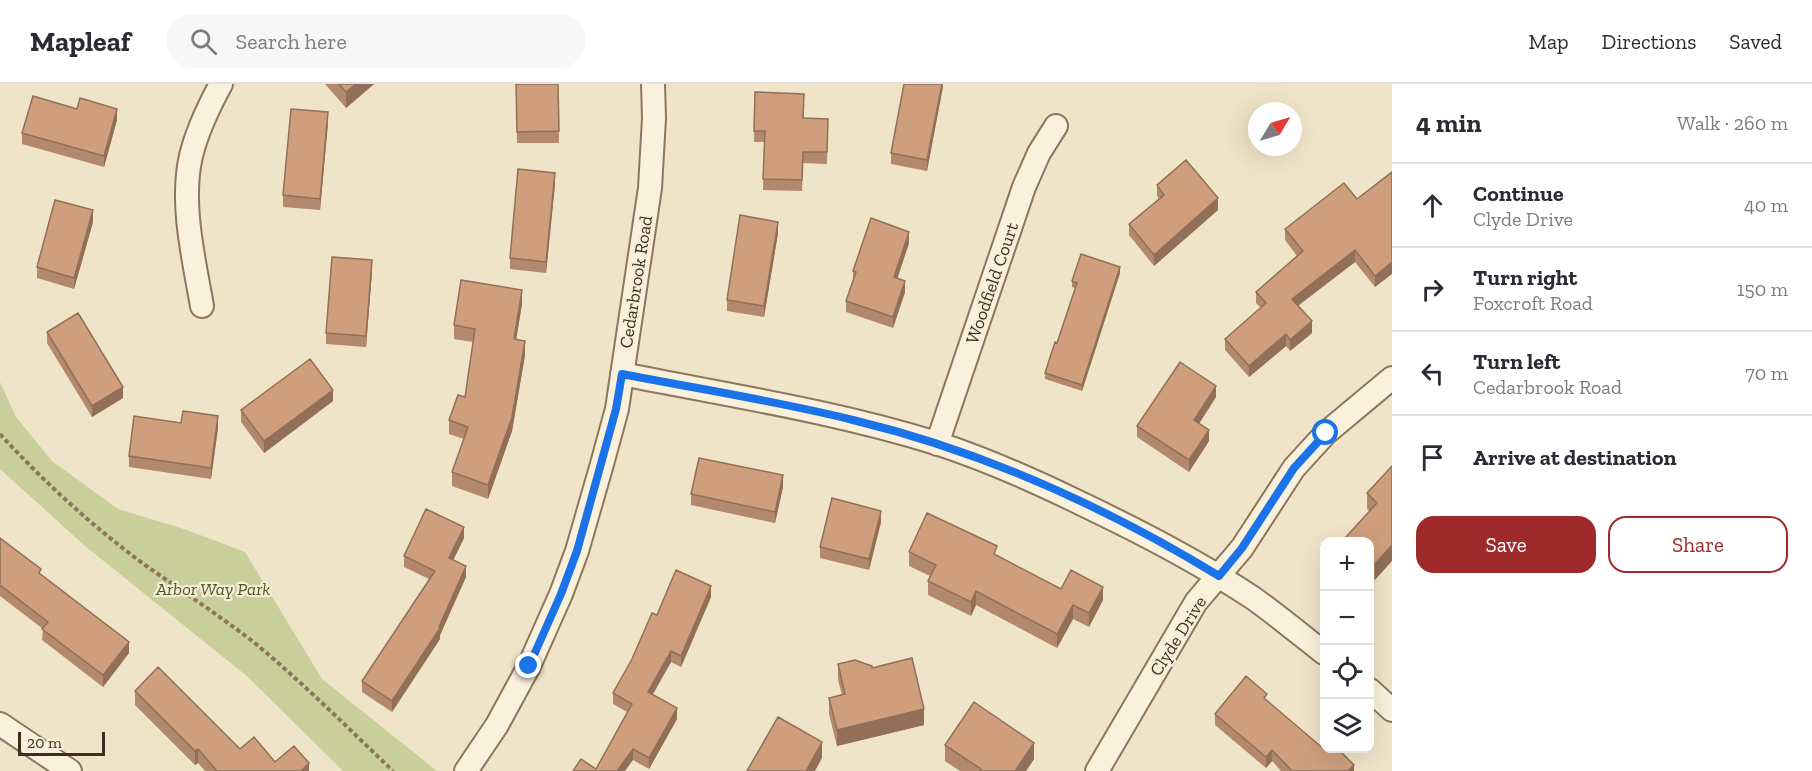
<!DOCTYPE html>
<html lang="en">
<head>
<meta charset="utf-8">
<style>
  :root { --surface:#fff; --page:#f7f7f7; --text:#2b2b33; --muted:#7c7c81; --line:#e1e1e2; --accent:#9e2a2b }
  body { margin:0; font-family:"Zilla Slab",serif; background:var(--page); color:var(--text) }
  .controls { position:absolute; right:18px; bottom:18px; display:grid; overflow:hidden; border-radius:12px; box-shadow:0 6px 24px #0002 }
  .controls button { width:54px; height:54px; display:grid; place-items:center; padding:0; border:0; border-bottom:2px solid var(--line); background:var(--surface); color:var(--text); font:30px sans-serif }
  .compass { position:absolute; left:1248px; top:18px; width:54px; height:54px; border-radius:50%; background:var(--surface); box-shadow:0 6px 24px #0002; rotate:52deg }
  .scale { position:absolute; left:18px; bottom:15px; width:87px; box-sizing:border-box; padding-left:6px; border:3px solid #3d2e20; border-top:0; font-size:16px; line-height:21px; white-space:nowrap; color:#3d2e20; -webkit-text-stroke:4px #f7eed8; paint-order:stroke }
  .stop { position:absolute; width:18px; height:18px; margin:-14px; border:4px solid #1a73e8; border-radius:50%; background:#fff }
  .stop.end { background:#1a73e8; border-color:#fff; box-shadow:0 2px 6px #0008 }
  .list { margin:0; padding:0; list-style:none }
  h2 { display:flex; justify-content:space-between; align-items:center; height:78px; margin:0; padding:0 24px; font-size:26px }
  h2 small { font-size:20px; font-weight:400; color:var(--muted) }
  .list li { display:grid; grid-template-columns:39px 1fr auto; gap:18px; align-items:center; box-sizing:border-box; height:84px; padding:0 24px; border-top:2px solid var(--line) }
  .list b { display:block; font-size:22px; white-space:nowrap }
  .list p { margin:0; font-size:20px; white-space:nowrap; color:var(--muted) }
  .list em { font-size:20px; font-style:normal; color:var(--muted) }
  .actions { display:flex; gap:12px; padding:18px 24px }
  .actions a { flex:1; padding:14px 0; border:2px solid var(--accent); border-radius:18px; text-align:center; font-size:21px; color:var(--accent) }
  .actions .main { background:var(--accent); color:#fff }
  .icon { flex:none; width:33px; height:33px; fill:none; stroke:currentColor; stroke-width:2; stroke-linecap:round; stroke-linejoin:round }
  .map { position:relative; flex:none; width:1392px; height:687px; overflow:hidden }
  header { display:flex; align-items:center; gap:36px; box-sizing:border-box; height:84px; padding:0 30px; background:var(--surface); border-bottom:2px solid var(--line) }
  header strong { font-size:28px }
  nav { display:flex; gap:33px; margin-inline-start:auto; font-size:21px }
  .search { width:420px; height:54px; background:var(--page); display:flex; align-items:center; gap:15px; box-sizing:border-box; padding:0 21px; border-radius:33px; color:var(--muted); font-size:22px }
  main { display:flex }
  aside { flex:1; background:var(--surface) }
  .map>svg:first-child { display:block }
  .green { fill:#c9cf9b }
  .lines { fill:none; stroke-linecap:round; stroke-linejoin:round }
  .street-casing { stroke:#8d765c; stroke-width:26 }
  .path { stroke:#8d765c; stroke-width:4; stroke-dasharray:4.5 3; stroke-linecap:butt }
  .street { stroke:#faf1dc; stroke-width:22 }
  .wall { fill:#b2896c }
  .shaded-wall { fill:#916f58 }
  .building { fill:#cf9f7d; stroke:#916f58; stroke-width:1.5 }
  .route { stroke:#1a73e8; stroke-width:8 }
  .labels { text-anchor:middle; dominant-baseline:central; stroke-width:4.5; stroke-linejoin:round; paint-order:stroke }
  .street-label { font-size:18px; fill:#3d2e20; stroke:#f7eed8 }
  .park-label { font-size:18px; font-style:italic; fill:#4d5a26; stroke:#f7eed8 }
</style>
</head>
<body>
<header>
<strong>Mapleaf</strong>
<div class="search"><svg class="icon" aria-label="search" viewBox="0 0 24 24"><circle cx="10" cy="10" r="6"/><path d="M15 15l6 6"/></svg>Search here</div>
<nav><a>Map</a><a>Directions</a><a>Saved</a></nav>
</header>
<main>
<div class="map">
<svg width="1392" height="687" viewBox="0 0 1392 687">
  <rect width="100%" height="100%" fill="#f0e4c8"/>
  <path class="green" d="M0 298 16 333 52 377 118 425 184 445 245 468 322 595 437 687H343L248 593 85 462 0 385Z"/>
  <g class="lines">
    <defs>
      <path id="street" d="M202 222C194 176 180 119 191 72 197 47 209 22 221 0
        M622 290C727 311 833 327 936 359 986 375 1035 397 1082 420 1141 448 1199 478 1253 514 1277 531 1301 551 1324 569
        M937 360 1024 103 1039 69 1056 42
        M1370 606 1392 626
        M0 640 70 687
        M466 687 497 641 529 582 561 510 577 467 602 380 617 325 650 104 654 34 653 0
        M1097 687 1196 518 1242 464 1294 384 1326 349 1392 294"/>
    </defs>
    <use href="#street" class="street-casing"/>
    <path class="path" d="M0 350C44 398 92 442 145 481 182 507 220 532 256 560 304 600 348 644 393 687"/>
    <use href="#street" class="street"/>
  </g>
  <path class="wall" d="M325 0H374L346 24Z
    M516 0H558L559 59H517Z
    M943 0 927 87 891 80V69Z
    M755 8 803 34 828 35 827 80 803 79 802 107 763 106 764 58H754Z
    M77 25 117 36 104 83 22 60V49Z
    M328 39 320 126 283 123V111Z
    M1392 88 1375 203 1355 178 1298 222 1312 249 1290 267 1286 262 1249 293 1225 266V255L1261 224 1256 219V208L1297 172 1285 156V145L1357 115Z
    M555 100 546 189 510 185V174Z
    M1157 101 1218 126 1154 182 1129 151V140L1159 115 1157 112Z
    M93 138 74 205 37 194V183Z
    M778 149 764 233 727 227V216Z
    M909 159 897 194 905 208 893 244 846 228V217L853 196V187Z
    M372 187 366 263 326 260V249Z
    M1120 189 1082 307 1045 295V289L1057 259 1075 204 1072 203V197Z
    M522 220 516 255 525 271 512 347 488 415 452 402V388L464 355 449 350V336L465 313 473 258 454 255V241Z
    M47 248 123 314 92 333 47 259Z
    M1216 313 1199 340 1209 357 1189 388 1137 353V342Z
    M333 317 264 369 241 338V326Z
    M218 344 211 395 129 383V372Z
    M1392 382 1375 496 1370 492V458H1345V454L1370 428 1367 425V409Z
    M783 403 775 439 691 421V410Z
    M881 438 869 486 820 474V463Z
    M0 454 129 569 103 603 42 556 43 545 0 512Z
    M464 454 453 476 466 493 440 551V555L392 628 362 608V597L429 495 404 483V472Z
    M909 468 997 472 1061 505 1103 516 1089 543 1073 535 1057 564 976 521 971 532 928 511V497L930 492 909 482Z
    M711 513 681 583 671 578 652 611 677 635 649 685 633 676 596 685 627 628 613 620V609L657 531Z
    M838 580 872 584 924 641 837 662 829 630V614L842 611 838 596Z
    M135 607 240 665 275 678 309 687H205L198 679 195 681 135 621Z
    M1267 617 1325 666 1354 687H1281L1272 677 1266 684 1215 641V630Z
    M945 661 1034 675 1026 687H960L945 677Z"/>
  <path class="shaded-wall" d="M356 0H374L346 24V8Z
    M942 0H943V3L927 87V76Z
    M117 25V36L104 83V72Z
    M328 28V39L320 126V115Z
    M555 89V100L546 189V178Z
    M1218 114V126L1154 182V171Z
    M93 126V138L74 205V194Z
    M778 138V149L764 233V222Z
    M909 148V159L894 205V193Z
    M1355 166V178L1292 226V215Z
    M372 176V187L366 263V252Z
    M1392 178V190L1375 203V192Z
    M1120 183V189L1082 307V301Z
    M905 197V208L893 244V233Z
    M522 206V220L514 269V255Z
    M1312 237V249L1290 267V256Z
    M1286 250V262L1249 293V282Z
    M525 257V271L512 347 488 415V401Z
    M1216 302V313L1194 347V336Z
    M123 303V314L92 333V322Z
    M333 306V317L264 369V357Z
    M218 332V344L211 395V384Z
    M1209 346V357L1189 388V376Z
    M783 391V403L775 439V428Z
    M881 427V438L869 486V475Z
    M464 443V454L449 485V474Z
    M1392 461V477L1375 496V480Z
    M466 482V493L440 551V555L392 628V617L439 543Z
    M711 502V513L681 583V572Z
    M1103 503V516L1089 543V529Z
    M976 507V521L971 532V518Z
    M1073 521V535L1057 564V550Z
    M129 558V569L103 603V591Z
    M671 567V578L648 619V608Z
    M677 624V635L649 685V674Z
    M924 625V641L837 662V646Z
    M822 658V674L815 687H806Z
    M1034 659V675L1026 687H1015Z
    M198 665V679L195 681V667Z
    M633 665V676L625 687H617Z
    M1272 666V677L1266 684V673Z
    M309 679V687H301Z
    M1354 681V687H1349V686Z"/>
  <path class="building" d="M339 0H356L346 8Z
    M516 0H558L559 47 517 48Z
    M904 0H942L927 76 891 69Z
    M755 8 804 10 803 34 828 35 827 68H803L802 96 763 95 765 47H754Z
    M33 12 77 25 80 14 117 25 104 72 22 49Z
    M291 25 328 28 320 115 283 111Z
    M1186 76 1218 114 1154 171 1129 140 1164 111 1157 101Z
    M518 85 555 89 546 178 510 174Z
    M1392 88V178L1375 192 1355 166 1292 215 1312 237 1290 256 1286 250 1249 282 1225 255 1266 219 1256 208 1303 167 1285 145 1344 99 1357 115Z
    M55 116 93 126 74 194 37 183Z
    M740 131 778 138 764 222 727 216Z
    M871 134 909 148 894 193 905 197 893 233 846 217 856 188 853 187Z
    M1081 170 1120 183 1082 301 1045 289 1055 258 1057 259 1077 199 1072 197Z
    M332 173 372 176 366 252 326 249Z
    M461 196 522 206 514 255 525 257 512 333 488 401 452 388 468 343 449 336 458 311 465 313 475 245 454 241Z
    M78 229 123 303 92 322 47 248Z
    M310 275 333 306 264 357 241 326Z
    M1180 278 1216 302 1194 336 1209 346 1189 376 1137 342Z
    M183 327 218 332 211 384 129 372 134 332 181 339Z
    M699 374 783 391 775 428 691 410Z
    M1392 382V461L1375 480 1370 476V458H1349L1345 454 1377 419 1367 409Z
    M832 414 881 427 869 475 820 463Z
    M426 425 464 443 449 474 466 482 439 543 440 544 392 617 362 597 435 487 404 472Z
    M927 429 997 462 994 470 1061 505 1071 486 1103 503 1089 529 1073 521 1057 550 976 507 971 518 928 497 936 481 909 468Z
    M0 454 41 485 39 489 129 558 103 591 42 545 48 538 0 501Z
    M676 486 711 502 681 572 671 567 648 608 677 624 649 674 633 665 617 687H573L581 675 596 685 632 620 613 609 632 575 652 529 657 531Z
    M912 574 924 625 837 646 829 614 845 610 838 580 855 576 872 582V584Z
    M158 583 240 665 254 653 275 678 294 662 309 679 301 687H217L198 665 195 667 135 607Z
    M1246 592 1267 610 1264 614 1325 666 1327 664H1337L1354 681 1349 686 1350 687H1292L1272 666 1266 673 1215 630Z
    M974 618 1034 659 1015 687H980L981 685 945 661Z
    M778 633 822 658 806 687H747Z"/>
  <g class="lines">
    <path class="route" d="M529 582 561 510 577 467 616 325 622 290C699 305 777 317 853 336 982 367 1106 423 1219 492L1242 464 1294 384 1326 349"/>
  </g>
  <g class="labels">
    <g class="street-label">
      <text transform="translate(636 198) rotate(-81)">Cedarbrook Road</text>
      <text transform="translate(992 199) rotate(-71)">Woodfield Court</text>
      <text transform="translate(1178 552) rotate(-58)">Clyde Drive</text>
    </g>
    <g class="park-label">
      <text x="213" y="505">Arbor Way Park</text>
    </g>
  </g>
</svg>
<div class="controls">
<button>+</button>
<button>−</button>
<button><svg class="icon" aria-label="locate" viewBox="0 0 24 24"><circle cx="12" cy="12" r="6"/><path d="M12 2v4M12 18v4M2 12h4M18 12h4"/></svg></button>
<button><svg class="icon" aria-label="layers" viewBox="0 0 24 24"><path d="M12 4l9 5-9 5-9-5zM3 14l9 5 9-5"/></svg></button>
</div>
<svg class="compass" viewBox="-18 -18 36 36"><path d="M0-13l5 13h-10z" fill="#e53935"/><path d="M0 13l5-13h-10z" fill="#7c7c81"/></svg>
<div class="scale">20 m</div>
<div class="stop" style="left:1326px;top:349px"></div>
<div class="stop end" style="left:529px;top:582px"></div>
</div>
<aside>
<h2>4 min<small>Walk · 260 m</small></h2>
<ul class="list">
<li><svg class="icon" aria-label="ahead" viewBox="0 0 24 24"><path d="M12 20V5M6 11l6-6 6 6"/></svg><div><b>Continue</b><p>Clyde Drive</p></div><em>40 m</em></li>
<li><svg class="icon" aria-label="right" viewBox="0 0 24 24"><path d="M7 20v-9h11M14 6l5 5-5 5"/></svg><div><b>Turn right</b><p>Foxcroft Road</p></div><em>150 m</em></li>
<li><svg class="icon" aria-label="left" viewBox="0 0 24 24"><path d="M17 20v-9H6M10 6l-5 5 5 5"/></svg><div><b>Turn left</b><p>Cedarbrook Road</p></div><em>70 m</em></li>
<li><svg class="icon" aria-label="arrive" viewBox="0 0 24 24"><path d="M6 21V4h12l-3 4 3 4H6"/></svg><div><b>Arrive at destination</b></div></li>
</ul>
<div class="actions"><a class="main">Save</a><a>Share</a></div>
</aside>
</main>
</body>
</html>
